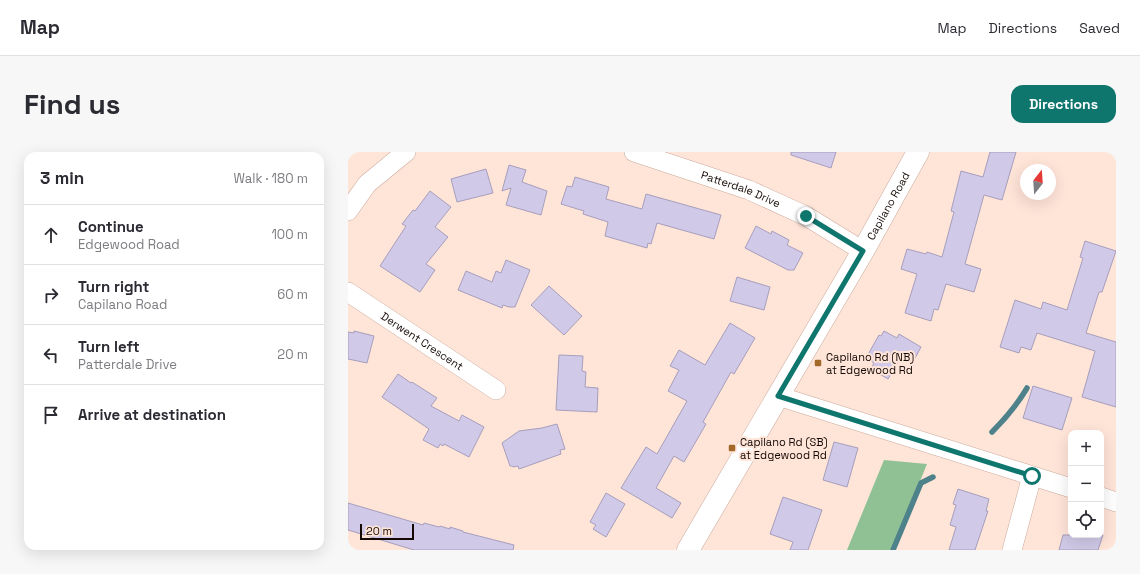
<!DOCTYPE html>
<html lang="en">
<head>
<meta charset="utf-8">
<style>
  :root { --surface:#fff; --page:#f7f7f7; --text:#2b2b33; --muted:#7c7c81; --line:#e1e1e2; --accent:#0f766e }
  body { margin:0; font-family:"Space Grotesk",sans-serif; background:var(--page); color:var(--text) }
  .controls { position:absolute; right:12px; bottom:12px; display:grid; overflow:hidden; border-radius:8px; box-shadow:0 4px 16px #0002 }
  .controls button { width:36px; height:36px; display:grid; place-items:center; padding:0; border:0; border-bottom:1px solid var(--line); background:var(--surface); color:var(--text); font:20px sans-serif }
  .compass { position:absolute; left:672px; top:12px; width:36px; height:36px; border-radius:50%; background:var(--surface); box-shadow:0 4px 16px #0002; rotate:17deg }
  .scale { position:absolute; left:12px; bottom:10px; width:54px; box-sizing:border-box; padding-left:4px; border:2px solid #140905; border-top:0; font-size:11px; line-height:14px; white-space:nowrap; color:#140905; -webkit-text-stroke:3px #ffe4d8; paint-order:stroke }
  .stop { position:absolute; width:12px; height:12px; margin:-9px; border:3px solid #0f766e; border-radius:50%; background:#fff }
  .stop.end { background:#0f766e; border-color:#fff; box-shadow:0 1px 4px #0008 }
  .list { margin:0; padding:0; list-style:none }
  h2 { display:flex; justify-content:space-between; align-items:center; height:52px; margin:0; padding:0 16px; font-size:17px }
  h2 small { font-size:13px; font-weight:400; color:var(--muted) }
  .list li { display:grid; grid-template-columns:26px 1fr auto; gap:12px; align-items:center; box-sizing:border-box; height:60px; padding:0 16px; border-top:1px solid var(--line) }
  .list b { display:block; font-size:15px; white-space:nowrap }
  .list p { margin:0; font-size:13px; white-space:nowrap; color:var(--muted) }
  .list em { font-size:13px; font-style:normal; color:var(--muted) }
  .icon { flex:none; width:22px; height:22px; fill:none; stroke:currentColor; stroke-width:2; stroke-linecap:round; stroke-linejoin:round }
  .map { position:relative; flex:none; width:768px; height:398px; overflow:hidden; border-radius:12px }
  header { display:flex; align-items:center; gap:24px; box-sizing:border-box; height:56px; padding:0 20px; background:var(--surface); border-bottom:1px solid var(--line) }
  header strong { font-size:19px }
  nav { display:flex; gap:22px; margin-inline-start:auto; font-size:14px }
  .intro { display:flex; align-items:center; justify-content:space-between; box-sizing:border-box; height:96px; padding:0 24px }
  h1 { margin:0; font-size:28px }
  .button { padding:10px 18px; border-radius:12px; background:var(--accent); color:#fff; font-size:14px; font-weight:700 }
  main { display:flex; gap:24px; padding:0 24px }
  aside { flex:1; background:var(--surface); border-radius:12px; box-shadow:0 4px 16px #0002 }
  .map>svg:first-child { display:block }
  .forest { fill:#90c194 }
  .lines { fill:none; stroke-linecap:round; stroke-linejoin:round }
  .stream { stroke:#4d828b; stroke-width:5.5 }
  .building { fill:#d0c9e7; stroke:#a69ebc }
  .minor-casing { stroke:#caaa9c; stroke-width:20 }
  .secondary-casing { stroke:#caaa9c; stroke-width:23 }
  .minor { stroke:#fff; stroke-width:19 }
  .secondary { stroke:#fff; stroke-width:22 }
  .route { stroke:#0f766e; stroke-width:5 }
  .poi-dot { fill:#a36928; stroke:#ffe4d8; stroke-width:1.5 }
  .labels { text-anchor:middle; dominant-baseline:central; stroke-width:4; stroke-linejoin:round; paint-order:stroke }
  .street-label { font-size:11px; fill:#140905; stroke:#ffe4d8 }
  .poi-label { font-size:11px; fill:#140905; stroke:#ffe4d8; text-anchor:start }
</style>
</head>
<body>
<header>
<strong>Map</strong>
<nav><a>Map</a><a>Directions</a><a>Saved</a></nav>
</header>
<div class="intro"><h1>Find us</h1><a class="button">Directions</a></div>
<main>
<aside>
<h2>3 min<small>Walk · 180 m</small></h2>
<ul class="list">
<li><svg class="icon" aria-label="ahead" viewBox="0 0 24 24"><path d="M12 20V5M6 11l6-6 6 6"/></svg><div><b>Continue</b><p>Edgewood Road</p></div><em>100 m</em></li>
<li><svg class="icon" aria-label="right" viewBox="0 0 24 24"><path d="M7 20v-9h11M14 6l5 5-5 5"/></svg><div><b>Turn right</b><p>Capilano Road</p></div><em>60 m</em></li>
<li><svg class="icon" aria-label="left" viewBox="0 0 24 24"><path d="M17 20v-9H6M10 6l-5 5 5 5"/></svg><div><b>Turn left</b><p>Patterdale Drive</p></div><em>20 m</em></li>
<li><svg class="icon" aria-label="arrive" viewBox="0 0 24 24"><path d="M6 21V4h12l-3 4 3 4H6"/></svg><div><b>Arrive at destination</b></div></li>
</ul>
</aside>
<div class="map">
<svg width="768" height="398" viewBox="0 0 768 398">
  <rect width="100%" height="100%" fill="#ffe4d8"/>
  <path class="forest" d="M536 308 579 312 544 398H499Z"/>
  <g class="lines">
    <path class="stream" d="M644 280C658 266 669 253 679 236
      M545 398 573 331 585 325"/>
  </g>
  <path class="building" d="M443 0H488L483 16 443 3Z
    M642 0H668L654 48 636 43 617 112 633 117 626 140 598 132 590 158 586 157 583 169 557 161 569 122 553 117 559 97 578 102 579 100 594 105 606 60 603 59 613 19 635 25Z
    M161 13 178 18 174 30 199 39 193 63 158 53 163 36 154 39Z
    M138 17 145 41 109 50 103 27Z
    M227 25 261 35 258 47 294 57 298 42 373 63 366 87 309 71 303 92 300 91 299 96 257 84 260 70 235 62 236 59 213 52 219 34 224 35Z
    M82 39 103 55 87 75 100 85 78 112 87 118 72 140 32 114 58 74 54 72 65 58 67 59Z
    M408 74 423 82 424 79 441 88 439 93 455 101 446 118H440L397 96Z
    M737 89 768 99 754 140H751L738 181 768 190V255L734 245 747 199 689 181 683 198 673 195 671 201 652 195 667 148 693 157 695 150 719 158 735 106 732 105Z
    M158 108 182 118 167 155H161L155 153 154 156 110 138 118 119 144 130 148 119 153 121Z
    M389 125 422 135 416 158 382 149Z
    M201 134 234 164 216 183 183 153Z
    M382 171 407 186 386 222 383 220 355 270 358 272 336 310 326 304 308 336 333 351 324 366 273 336 298 295 309 302 339 249 320 239 331 218 322 214 331 198 357 213Z
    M6 179 26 184 19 211 0 207V180L6 181Z
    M536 179 549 186 551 182 573 195 564 212 554 206 553 208 552 207 540 227 523 217 526 211 518 206 531 183 533 184Z
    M211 203 235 204 234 219 238 220 237 235 250 236 249 260 208 258Z
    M50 222 63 231 64 230 89 246 83 254 111 269 114 263 136 275 121 305 96 292 95 294 92 292 90 296 75 288 81 277 34 245Z
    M685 234 724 246 714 278 675 266Z
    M209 272 217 297 212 298 213 302 171 317 170 314 165 315 164 314H162L154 291 171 279 194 276Z
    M486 290 510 296 499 335 475 328Z
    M610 337 641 347 638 359H640L627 398H601L608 375 602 373 608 353 605 352Z
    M258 341 277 352 258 385 245 377 248 373 242 370Z
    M435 345 474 358 460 398H442L445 390 422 382Z
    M0 351 75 373 76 371 91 375 92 374 102 377V375L115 379V380L166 393 165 398H66L0 378Z
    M715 383H755L750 398H711Z"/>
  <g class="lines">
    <defs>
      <g id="minor">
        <path id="s1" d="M286 0 401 38 458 64 515 99"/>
        <path d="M0 59 19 32 58 0"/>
        <path id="s2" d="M0 140 148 238"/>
        <path d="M430 244 723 336"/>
        <path d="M753 345 768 350"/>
        <path d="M664 398 684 324"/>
      </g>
      <g id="secondary">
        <path id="s3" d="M340 398 515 99 570 0"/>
      </g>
    </defs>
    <use href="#minor" class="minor-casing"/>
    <use href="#secondary" class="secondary-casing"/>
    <use href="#minor" class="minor"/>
    <use href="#secondary" class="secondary"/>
  </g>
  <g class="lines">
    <path class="route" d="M458 64 515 99 430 244 684 324"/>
  </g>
  <g class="poi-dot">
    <rect x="466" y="207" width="8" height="8" rx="2"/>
    <rect x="380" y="292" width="8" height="8" rx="2"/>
  </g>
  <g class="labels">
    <g class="street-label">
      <text stroke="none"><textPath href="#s1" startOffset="113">Patterdale Drive</textPath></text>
      <text stroke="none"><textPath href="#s3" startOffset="398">Capilano Road</textPath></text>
      <text stroke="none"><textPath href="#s2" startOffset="89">Derwent Crescent</textPath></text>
    </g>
    <g class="poi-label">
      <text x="478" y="205">Capilano Rd (NB)<tspan x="478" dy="13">at Edgewood Rd</tspan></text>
      <text x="392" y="290">Capilano Rd (SB)<tspan x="392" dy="13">at Edgewood Rd</tspan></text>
    </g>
  </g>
</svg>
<div class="controls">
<button>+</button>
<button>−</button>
<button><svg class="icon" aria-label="locate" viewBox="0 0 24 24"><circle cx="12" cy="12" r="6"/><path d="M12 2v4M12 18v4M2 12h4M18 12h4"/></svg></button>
</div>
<svg class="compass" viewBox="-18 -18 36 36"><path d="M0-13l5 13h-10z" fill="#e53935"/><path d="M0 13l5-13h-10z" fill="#7c7c81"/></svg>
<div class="scale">20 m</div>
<div class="stop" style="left:684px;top:324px"></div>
<div class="stop end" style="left:458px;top:64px"></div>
</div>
</main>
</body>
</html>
